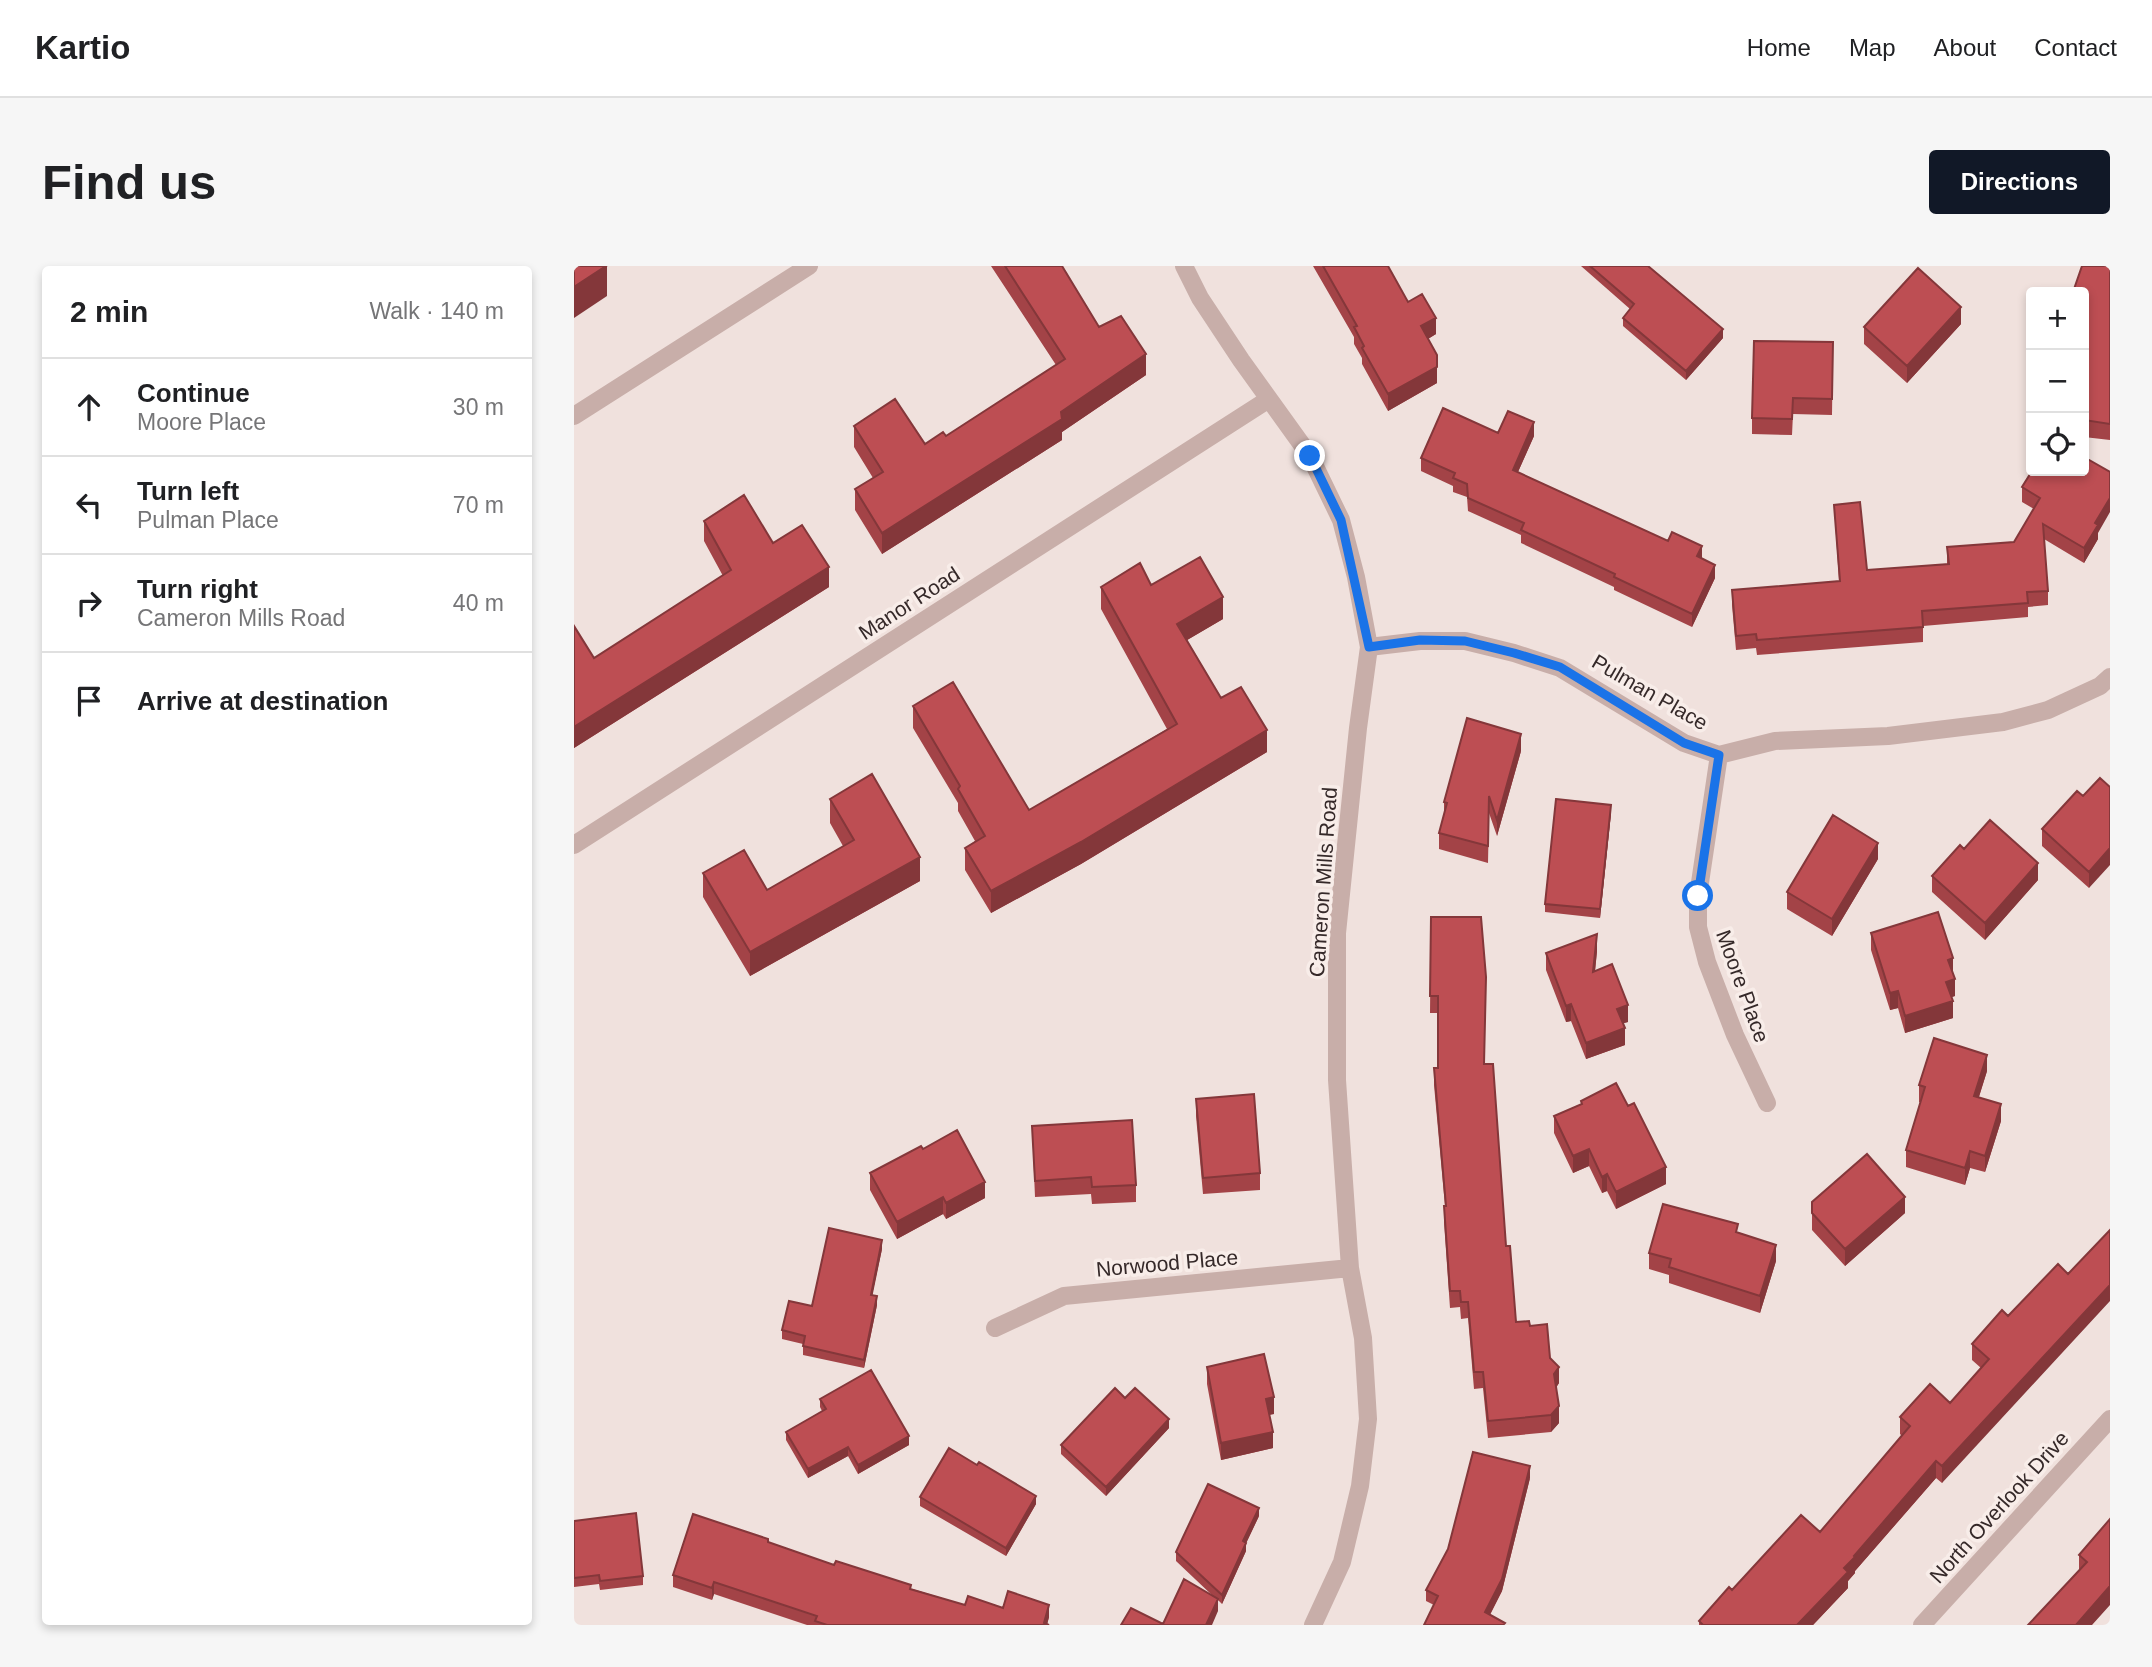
<!DOCTYPE html>
<html lang="en">
<head>
<meta charset="utf-8">
<style>
  :root { --surface:#fff; --page:#f6f6f6; --text:#202124; --muted:#757577; --line:#e0e0e0; --accent:#111827 }
  body { margin:0; font-family:Helvetica,sans-serif; background:var(--page); color:var(--text) }
  .controls { position:absolute; right:21px; top:21px; display:grid; overflow:hidden; border-radius:7px; box-shadow:0 4px 10px #0003 }
  .controls button { width:63px; height:63px; display:grid; place-items:center; padding:0; border:0; border-bottom:2px solid var(--line); background:var(--surface); color:var(--text); font:35px sans-serif }
  .stop { position:absolute; width:21px; height:21px; margin:-16px; border:5px solid #1a73e8; border-radius:50%; background:#fff }
  .stop.end { background:#1a73e8; border-color:#fff; box-shadow:0 2px 7px #0008 }
  .list { margin:0; padding:0; list-style:none }
  h2 { display:flex; justify-content:space-between; align-items:center; height:91px; margin:0; padding:0 28px; font-size:30px }
  h2 small { font-size:23px; font-weight:400; color:var(--muted) }
  .list li { display:grid; grid-template-columns:46px 1fr auto; gap:21px; align-items:center; box-sizing:border-box; height:98px; padding:0 28px; border-top:2px solid var(--line) }
  .list b { display:block; font-size:26px; white-space:nowrap }
  .list p { margin:0; font-size:23px; white-space:nowrap; color:var(--muted) }
  .list em { font-size:23px; font-style:normal; color:var(--muted) }
  .icon { flex:none; width:38px; height:38px; fill:none; stroke:currentColor; stroke-width:2; stroke-linecap:round; stroke-linejoin:round }
  .map { position:relative; flex:none; width:1536px; height:1359px; overflow:hidden; border-radius:7px }
  header { display:flex; align-items:center; gap:42px; box-sizing:border-box; height:98px; padding:0 35px; background:var(--surface); border-bottom:2px solid var(--line) }
  header strong { font-size:33px }
  nav { display:flex; gap:38px; margin-inline-start:auto; font-size:24px }
  .intro { display:flex; align-items:center; justify-content:space-between; box-sizing:border-box; height:168px; padding:0 42px }
  h1 { margin:0; font-size:49px }
  .button { padding:18px 32px; border-radius:7px; background:var(--accent); color:#fff; font-size:24px; font-weight:700 }
  main { display:flex; gap:42px; padding:0 42px }
  aside { flex:1; background:var(--surface); border-radius:7px; box-shadow:0 4px 10px #0003 }
  .map>svg:first-child { display:block }
  .lines { fill:none; stroke-linecap:round; stroke-linejoin:round }
  .street { stroke:#c8aea9; stroke-width:18 }
  .wall { fill:#a34347 }
  .shaded-wall { fill:#84373a }
  .building { fill:#bd4e53; stroke:#84373a; stroke-width:2 }
  .route { stroke:#1a73e8; stroke-width:9 }
  .labels { text-anchor:middle; dominant-baseline:central; stroke-width:7; stroke-linejoin:round; paint-order:stroke }
  .street-label { font-size:21px; fill:#352929; stroke:#f8ede9 }
</style>
</head>
<body>
<header>
<strong>Kartio</strong>
<nav><a>Home</a><a>Map</a><a>About</a><a>Contact</a></nav>
</header>
<div class="intro"><h1>Find us</h1><a class="button">Directions</a></div>
<main>
<aside>
<h2>2 min<small>Walk · 140 m</small></h2>
<ul class="list">
<li><svg class="icon" aria-label="ahead" viewBox="0 0 24 24"><path d="M12 20V5M6 11l6-6 6 6"/></svg><div><b>Continue</b><p>Moore Place</p></div><em>30 m</em></li>
<li><svg class="icon" aria-label="left" viewBox="0 0 24 24"><path d="M17 20v-9H6M10 6l-5 5 5 5"/></svg><div><b>Turn left</b><p>Pulman Place</p></div><em>70 m</em></li>
<li><svg class="icon" aria-label="right" viewBox="0 0 24 24"><path d="M7 20v-9h11M14 6l5 5-5 5"/></svg><div><b>Turn right</b><p>Cameron Mills Road</p></div><em>40 m</em></li>
<li><svg class="icon" aria-label="arrive" viewBox="0 0 24 24"><path d="M6 21V4h12l-3 4 3 4H6"/></svg><div><b>Arrive at destination</b></div></li>
</ul>
</aside>
<div class="map">
<svg width="1536" height="1359" viewBox="0 0 1536 1359">
  <rect width="100%" height="100%" fill="#f0e1dd"/>
  <g class="lines">
    <path class="street" d="M610 0 626 32 667 94 736 190 767 254 782 311 795 381 784 462 763 667V814L776 1002 789 1072 794 1153 786 1220 768 1296 739 1359
      M0 150 235 0
      M795 381 846 375H891L940 387 986 402 1110 477 1145 489 1201 475 1314 470 1429 456 1474 444 1526 420 1536 411
      M1145 489 1124 630V661L1133 696 1161 769 1193 837
      M0 579 695 133
      M421 1062 490 1030 776 1002
      M1348 1359 1536 1153"/>
  </g>
  <path class="wall" d="M417 0H488L525 61 572 109 488 166V174L308 288 281 244V223L299 212 280 181V160L351 178 372 170 482 99Z
    M739 0H814L834 36 862 68 854 73 863 117 814 145 788 98V92L780 78V71Z
    M1007 0H1074L1149 72 1112 114 1049 60V52L1056 43Z
    M1536 0V174L1510 171V26Z
    M1387 58 1333 117 1290 78V61Z
    M1259 76 1258 149 1219 148 1218 169 1178 168V152Z
    M924 167 960 170 944 206 1128 293 1141 312 1118 361 1040 324V321L947 277V269L894 245 893 231 879 226V220L847 205V192Z
    M1448 221 1524 267V273L1510 297 1470 273 1474 325V339L1454 341V351L1349 360V376L1183 389 1182 382 1162 384 1158 339V324L1265 315 1260 239 1293 304 1373 298V281L1440 276 1460 243 1448 236Z
    M130 255 199 277 255 321 0 482V360L20 392 149 310 130 275Z
    M577 319 649 353 613 374 647 432 693 486 507 598 417 647 391 604V582L401 575 384 545V537L339 462V440L455 544 593 463 527 343V321Z
    M947 485 923 570 915 547 914 597 865 583V567L870 549V536Z
    M1536 521 1515 622 1468 580V563L1509 530Z
    M256 533 346 615 176 710 129 631V607L193 624 269 580 256 557Z
    M1037 547 1026 652 971 646V638Z
    M1390 583 1464 614 1411 674 1358 626V610Z
    M1304 593 1258 670 1213 643V626Z
    M857 651 910 798 932 980 942 1056 956 1060 976 1092 985 1117 982 1122 985 1157 977 1166 914 1172 909 1122 900 1123 894 1052 887 1053 886 1041 876 1042 870 956V940H871L860 819V802H864V747H856Z
    M1297 667 1379 708 1381 730 1377 731 1379 752 1331 767 1324 742 1316 744 1297 684Z
    M1023 685 1021 706 1054 756 1049 757 1051 779 1012 793 997 755 992 756 972 704V687Z
    M1413 805 1405 831 1427 855 1411 906 1396 902 1391 919 1332 901V884L1347 837 1345 836V819Z
    M622 833 686 907V924L629 928 622 850Z
    M1007 835 1092 918 1042 943 1033 925 1028 927 1015 900 999 907 980 867V850L1007 838Z
    M458 860 562 919V936L518 938 517 928 461 931Z
    M296 907 411 932 372 953 369 948 323 973 296 924Z
    M1238 936 1331 947 1271 1000 1238 964Z
    M1164 966 1202 995 1186 1047 1095 1017V1009L1075 1003V987Z
    M308 983 298 1029 303 1039 290 1102 229 1089V1078L208 1073V1064Z
    M1434 1050 1368 1217 1362 1212 1281 1305V1307L1274 1315V1322L1239 1359H1125V1355L1158 1324 1246 1266 1328 1170 1326 1168V1151L1376 1137 1407 1102 1398 1094V1078Z
    M633 1101 700 1148 695 1149 699 1182 647 1194 633 1118Z
    M551 1132 595 1162 532 1230 487 1188V1179Z
    M246 1133 335 1179 284 1208 274 1190 234 1212 212 1174V1166L248 1145 246 1141Z
    M956 1212 928 1325 916 1349 931 1359 860 1339 852 1335V1324Z
    M346 1231 462 1238 432 1290 346 1240Z
    M685 1250 672 1277V1285L648 1338 644 1334V1345L589 1358 640 1331 602 1295V1286Z
    M1536 1253 1518 1359 1505 1304V1289Z
    M0 1255 69 1310V1319L26 1324 25 1318 0 1321Z
    M194 1277 260 1299 391 1339 429 1342 475 1351 473 1358 475 1359H233L140 1328 138 1334 99 1321V1309Z"/>
  <path class="shaded-wall" d="M32 0H33V30L0 52V21Z
    M1387 41V58L1333 117V100Z
    M862 52V68L847 77V60Z
    M1149 63V72L1112 114V105Z
    M572 88V109L488 166V174L308 288V267Z
    M863 101V117L814 145V128Z
    M960 156V170L939 217V204Z
    M1536 232V246L1524 267V273L1510 297V282L1521 257Z
    M1128 280V293L1123 290Z
    M1141 299V312L1118 361V348Z
    M255 301V321L0 482V461Z
    M649 331V353L603 380V358Z
    M693 464V486L507 598 417 647V625Z
    M947 468V485L923 570V554Z
    M1037 539V547L1026 652V643Z
    M1304 577V593L1258 670V653Z
    M1536 582V599L1515 622V606Z
    M346 591V615L176 710V686Z
    M1464 597V614L1411 674V657Z
    M1023 668V685L1019 723V706Z
    M1379 692V709L1374 694Z
    M1381 713V730L1372 733V716Z
    M1324 725V742L1316 744V727Z
    M1379 735V752L1331 767V750Z
    M997 738V755L992 756V740Z
    M1054 739V756L1043 759V743Z
    M1051 762V779L1012 793V777Z
    M1413 789V805L1400 846V830Z
    M1427 838V855L1411 906V890Z
    M1015 883V900L999 907V890Z
    M1396 885V902L1391 919V902Z
    M1092 901V918L1042 943V926Z
    M1033 908V925L1028 927V911Z
    M411 916V932L372 953V937Z
    M369 931V948L323 973V956Z
    M1331 931V947L1271 1000V983Z
    M308 974V983L297 1037V1029Z
    M1202 979V995L1186 1047V1030Z
    M1536 1019V1035L1368 1217V1200Z
    M303 1030V1039L290 1102V1094Z
    M985 1101V1117L980 1124V1108Z
    M700 1131V1148L692 1149V1133Z
    M985 1140V1157L977 1166V1149Z
    M595 1153V1162L532 1230V1221Z
    M699 1166V1182L647 1194V1177Z
    M335 1170V1179L284 1208V1199Z
    M274 1181V1190L234 1212V1203Z
    M1362 1195V1212L1281 1305V1307L1274 1315V1322L1239 1359H1223L1280 1290Z
    M956 1200V1212L928 1325 911 1358V1346Z
    M462 1230V1238L432 1290V1282Z
    M685 1242V1250L669 1284V1275Z
    M672 1277V1285L648 1338V1329Z
    M140 1316V1328L138 1334V1322Z
    M1536 1320V1339L1518 1359H1502Z
    M644 1333V1345L638 1359H632Z
    M475 1339V1351L473 1359H470Z"/>
  <path class="building" d="M0 0H32L0 21Z
    M431 0H488L525 61 547 50 572 88 487 146 488 153 308 267 281 223 309 206 280 160 321 133 351 178 369 166 372 170 491 93Z
    M749 0H814L834 36 848 28 862 52 847 60 863 89V101L814 128 788 82 790 80 780 61 783 60Z
    M1016 0H1074L1149 63 1112 105 1049 52 1060 38Z
    M1508 0H1536V158L1510 154V26H1499Z
    M1344 2 1387 41 1333 100 1290 61Z
    M1180 75 1259 76 1258 133 1219 132 1218 153 1178 152Z
    M869 142 924 167 934 145 960 156 939 204 1094 275 1098 266 1128 280 1123 290 1141 299 1118 348 1040 311 1041 308 947 264 950 257 894 232 893 218 879 212 881 207 847 192Z
    M1510 191 1536 206V232L1521 257 1524 259 1510 282 1469 258 1474 325 1453 326 1454 337 1348 345 1349 361 1183 374 1182 368 1162 370 1158 324 1266 315 1260 239 1286 236 1293 304 1375 298 1373 281 1440 276 1466 232 1448 221 1458 205H1488L1493 208 1494 205H1510Z
    M170 229 199 277 228 259 255 301 0 461V360L20 392 157 304 130 255Z
    M626 291 649 331 603 358 647 432 667 421 693 464 507 576 417 625 391 582 411 570 384 523 386 520 339 440 379 416 455 544 603 458 527 321 566 297 577 319Z
    M893 452 947 468 923 554 915 530 914 580 865 567 873 537 870 536Z
    M298 508 346 591 176 686 129 607 170 584 193 624 280 574 256 533Z
    M1526 512 1536 521V582L1515 606 1468 563 1503 525 1509 530Z
    M982 533 1037 539 1026 643 971 638Z
    M1259 549 1304 577 1258 653 1213 626Z
    M1416 554 1464 597 1411 657 1358 610 1386 579 1390 583Z
    M1364 646 1379 692 1374 694 1381 713 1372 716 1379 735 1331 750 1324 725 1316 727 1297 667Z
    M857 651H907L912 711 910 798H919L932 980H936L942 1056 955 1055 956 1060 973 1058 976 1092 985 1101 980 1108 985 1140 977 1149 914 1155 909 1106H900L894 1036H887L886 1025H876L870 940H872L860 802H864V730H856Z
    M1023 668 1019 706 1038 698 1054 739 1043 743 1051 762 1012 777 997 738 992 740 972 687Z
    M1360 772 1413 789 1400 830 1427 838 1411 890 1396 885 1391 902 1332 884 1351 821 1345 819Z
    M1042 817 1054 840 1060 837 1092 901 1042 926 1033 908 1028 911 1015 883 999 890 980 850 1008 838 1007 835Z
    M680 828 686 907 629 912 622 833Z
    M558 854 562 919 518 921 517 911 461 915 458 860Z
    M383 864 411 916 372 937 369 931 323 956 296 907 347 880 349 883Z
    M1293 888 1331 931 1271 983 1238 947V936Z
    M1089 938 1164 958 1162 966 1202 979 1186 1030 1095 1001 1097 993 1075 987Z
    M255 962 308 974 297 1029 303 1030 290 1094 229 1080 231 1070 208 1064 215 1035 238 1040Z
    M1536 964V1019L1368 1200 1362 1195 1280 1290 1281 1291 1270 1302 1274 1306 1223 1359H1129L1125 1355 1155 1321 1158 1324 1227 1249 1246 1266 1336 1160 1326 1151 1356 1118 1376 1137 1415 1093 1398 1078 1428 1044 1434 1050 1484 998 1494 1008Z
    M690 1088 700 1131 692 1133 699 1166 647 1177 633 1101Z
    M297 1104 335 1170 284 1199 274 1181 234 1203 212 1166 252 1143 246 1133Z
    M541 1122 551 1132 561 1122 595 1153 532 1221 487 1179Z
    M375 1182 403 1199 405 1196 462 1230 432 1282 346 1231Z
    M899 1186 956 1200 928 1313 911 1346 931 1357 929 1359H850L864 1330 852 1324 874 1283Z
    M634 1218 685 1242 669 1275 672 1277 648 1329 602 1286Z
    M62 1247 69 1310 26 1315 25 1309 0 1312V1255Z
    M119 1248 194 1273V1276L260 1299 262 1295 337 1319 336 1323 391 1339 394 1330 429 1342 434 1325 475 1339 470 1357 475 1359H253L241 1355 243 1350 140 1316 138 1322 99 1309Z
    M1536 1253V1320L1502 1359H1454L1513 1296 1505 1289Z
    M610 1313 644 1333 632 1359H547L557 1342 589 1358Z"/>
  <g class="lines">
    <path class="route" d="M736 190 767 254 795 381 846 374 891 375 940 387 986 401 1110 477 1145 489 1124 630"/>
  </g>
  <g class="labels">
    <g class="street-label">
      <text transform="translate(335 337) rotate(-33)">Manor Road</text>
      <text transform="translate(1076 426) rotate(30)">Pulman Place</text>
      <text transform="translate(749 616) rotate(-86)">Cameron Mills Road</text>
      <text transform="translate(1169 720) rotate(70)">Moore Place</text>
      <text transform="translate(593 997) rotate(-5)">Norwood Place</text>
      <text transform="translate(1425 1241) rotate(-48)">North Overlook Drive</text>
    </g>
  </g>
</svg>
<div class="controls">
<button>+</button>
<button>−</button>
<button><svg class="icon" aria-label="locate" viewBox="0 0 24 24"><circle cx="12" cy="12" r="6"/><path d="M12 2v4M12 18v4M2 12h4M18 12h4"/></svg></button>
</div>
<div class="stop" style="left:1124px;top:630px"></div>
<div class="stop end" style="left:736px;top:190px"></div>
</div>
</main>
</body>
</html>
